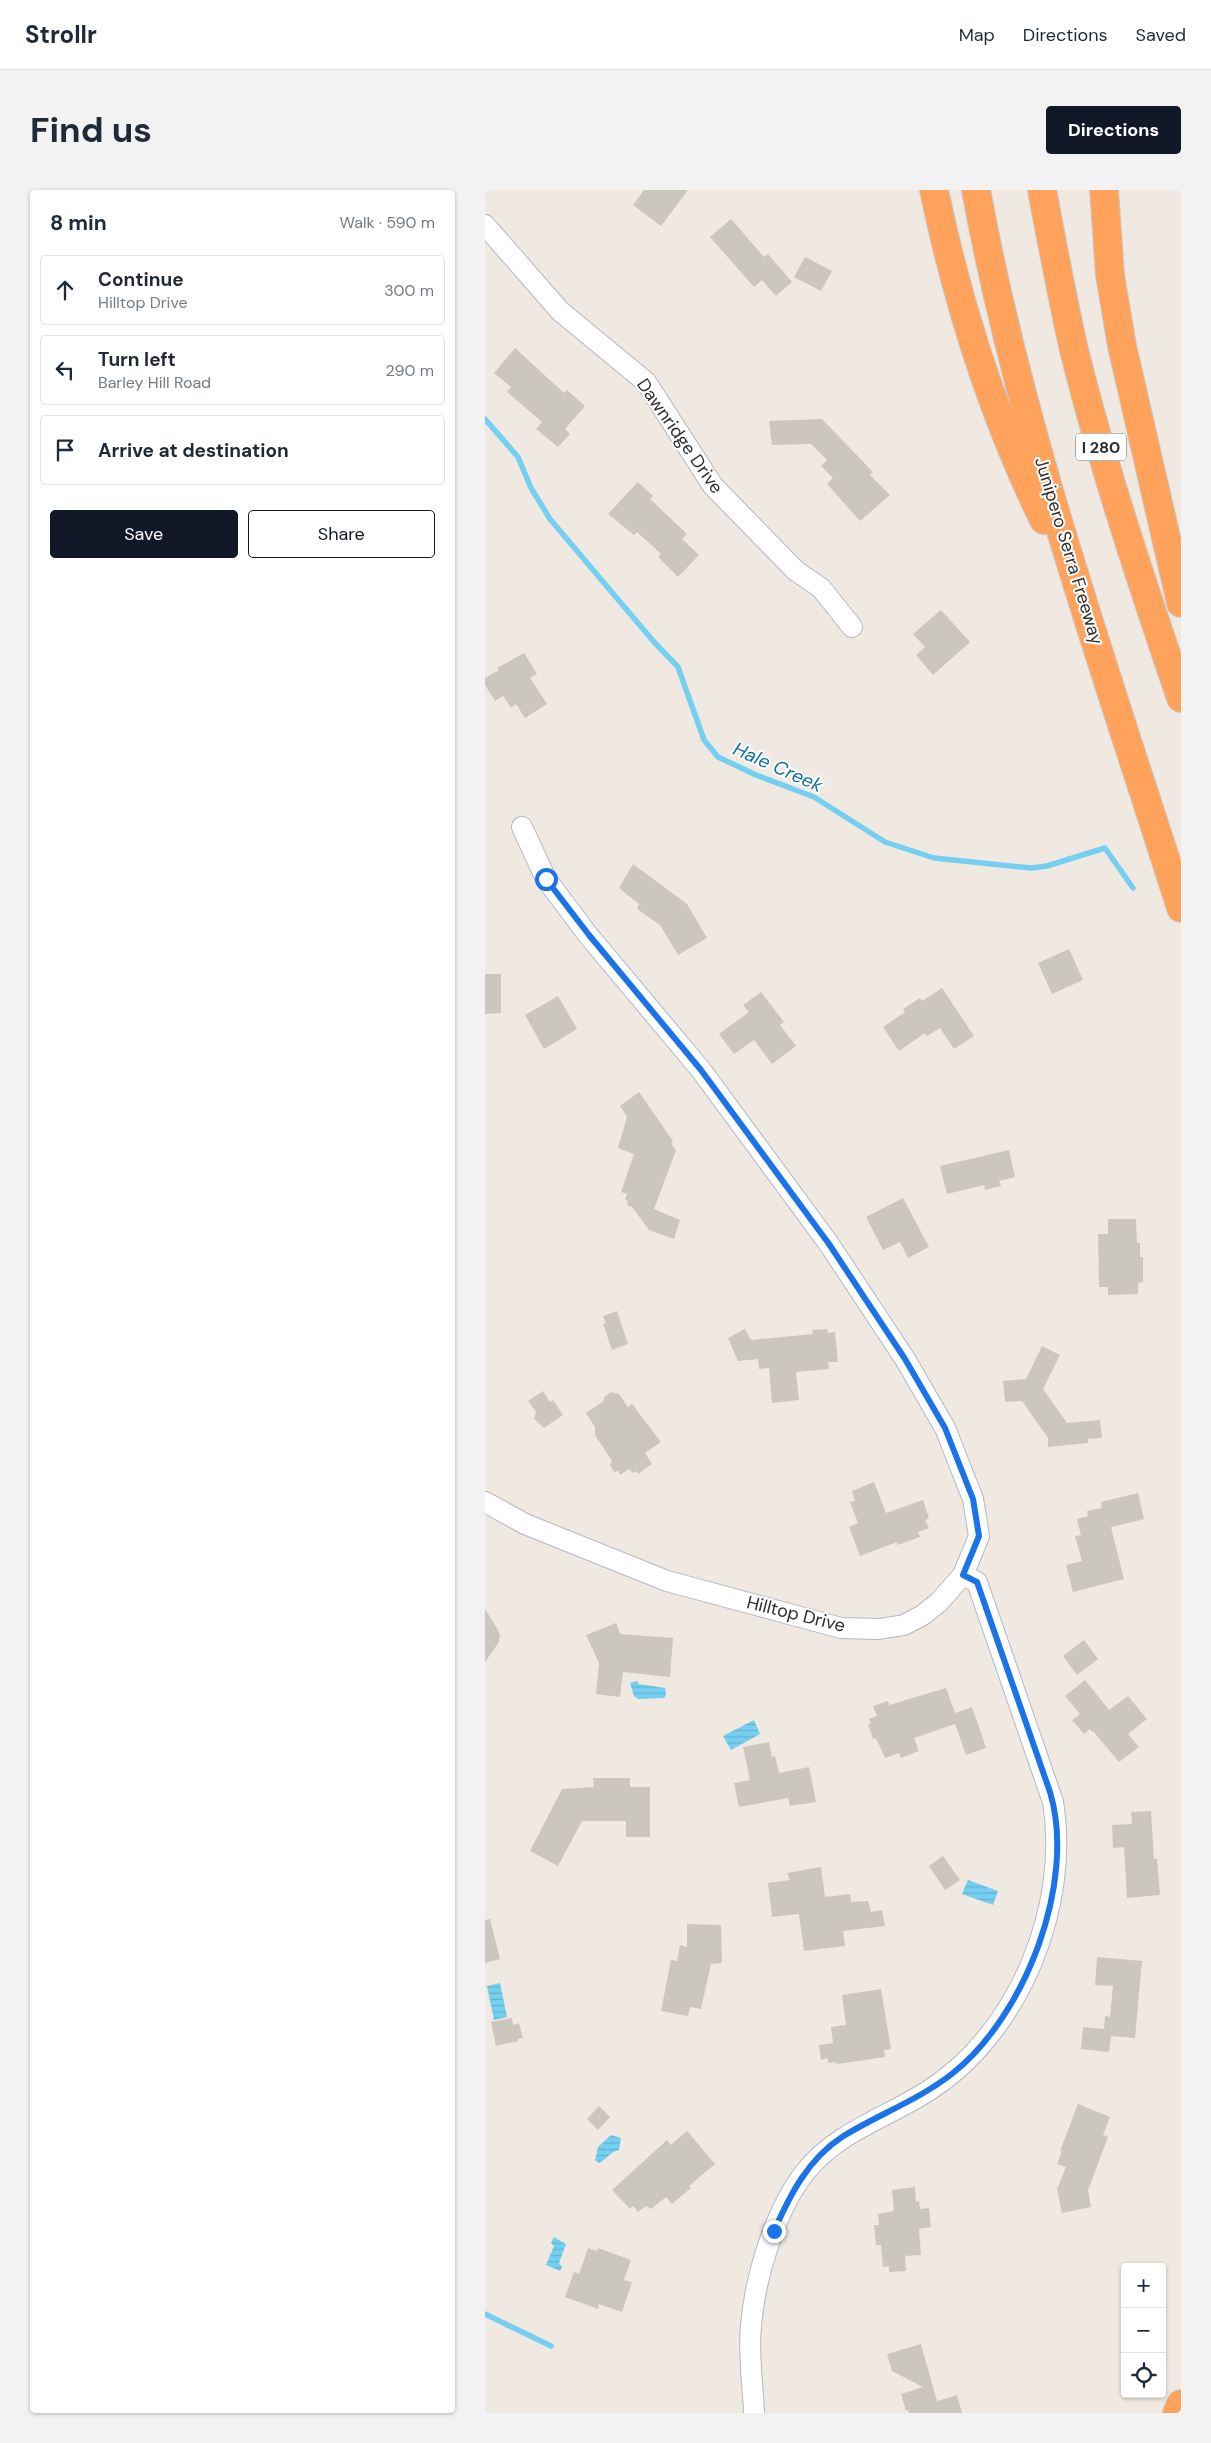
<!DOCTYPE html>
<html lang="en">
<head>
<meta charset="utf-8">
<style>
  :root { --surface:#fff; --page:#f2f2f3; --text:#1f2937; --muted:#747a83; --line:#e0e1e3; --accent:#111827 }
  body { margin:0; font-family:"DM Sans",sans-serif; background:var(--page); color:var(--text) }
  .controls { position:absolute; right:15px; bottom:15px; display:grid; overflow:hidden; border-radius:5px; box-shadow:0 1px 4px #0004 }
  .controls button { width:45px; height:45px; display:grid; place-items:center; padding:0; border:0; border-bottom:1px solid var(--line); background:var(--surface); color:var(--text); font:25px sans-serif }
  .stop { position:absolute; width:15px; height:15px; margin:-11px; border:4px solid #1a73e8; border-radius:50%; background:#fff }
  .stop.end { background:#1a73e8; border-color:#fff; box-shadow:0 1px 5px #0008 }
  .list { margin:0; padding:0; list-style:none }
  h2 { display:flex; justify-content:space-between; align-items:center; height:65px; margin:0; padding:0 20px; font-size:21px }
  h2 small { font-size:16px; font-weight:400; color:var(--muted) }
  .list li { display:grid; grid-template-columns:32px 1fr auto; gap:15px; align-items:center; box-sizing:border-box; height:70px; margin:0 10px 10px; padding:0 10px; border:1px solid var(--line); border-radius:5px }
  .list b { display:block; font-size:19px; white-space:nowrap }
  .list p { margin:0; font-size:16px; white-space:nowrap; color:var(--muted) }
  .list em { font-size:16px; font-style:normal; color:var(--muted) }
  .actions { display:flex; gap:10px; padding:15px 20px }
  .actions a { flex:1; padding:11px 0; border:1px solid var(--accent); border-radius:5px; text-align:center; font-size:18px; color:var(--accent) }
  .actions .main { background:var(--accent); color:#fff }
  .icon { flex:none; width:28px; height:28px; fill:none; stroke:currentColor; stroke-width:2; stroke-linecap:round; stroke-linejoin:round }
  .map { position:relative; flex:none; width:696px; height:2223px; overflow:hidden; border-radius:5px }
  header { display:flex; align-items:center; gap:30px; box-sizing:border-box; height:70px; padding:0 25px; background:var(--surface); border-bottom:1px solid var(--line) }
  header strong { font-size:24px }
  nav { display:flex; gap:28px; margin-inline-start:auto; font-size:18px }
  .intro { display:flex; align-items:center; justify-content:space-between; box-sizing:border-box; height:120px; padding:0 30px }
  h1 { margin:0; font-size:35px }
  .button { padding:12px 22px; border-radius:5px; background:var(--accent); color:#fff; font-size:18px; font-weight:700 }
  main { display:flex; gap:30px; padding:0 30px }
  aside { flex:1; background:var(--surface); border-radius:5px; box-shadow:0 1px 4px #0004 }
  .map>svg:first-child { display:block }
  .water { fill:url(#water-rules) }
  .lines { fill:none; stroke-linecap:round; stroke-linejoin:round }
  .stream { stroke:#75cff0; stroke-width:5.5 }
  .building { fill:#cbc7bf }
  .street-casing { stroke:#b4b7c1; stroke-width:22 }
  .highway-casing { stroke:#c9c9c9; stroke-width:30 }
  .street { stroke:#fff; stroke-width:20 }
  .highway { stroke:#ffa35c; stroke-width:28 }
  .route { stroke:#1a73e8; stroke-width:6 }
  .labels { text-anchor:middle; dominant-baseline:central; stroke-width:4; stroke-linejoin:round; paint-order:stroke }
  .shield { fill:#fff; stroke:#6d6d6d; stroke-width:1 }
  .shield-label { font-size:16px; font-weight:bold; fill:#2e2e2e }
  .street-label { font-size:18px; fill:#2e2e2e; stroke:#fff }
  .water-label { font-size:19px; font-style:italic; fill:#0d6fa3; stroke:#fff }
</style>
</head>
<body>
<header>
<strong>Strollr</strong>
<nav><a>Map</a><a>Directions</a><a>Saved</a></nav>
</header>
<div class="intro"><h1>Find us</h1><a class="button">Directions</a></div>
<main>
<aside>
<h2>8 min<small>Walk · 590 m</small></h2>
<ul class="list">
<li><svg class="icon" aria-label="ahead" viewBox="0 0 24 24"><path d="M12 20V5M6 11l6-6 6 6"/></svg><div><b>Continue</b><p>Hilltop Drive</p></div><em>300 m</em></li>
<li><svg class="icon" aria-label="left" viewBox="0 0 24 24"><path d="M17 20v-9H6M10 6l-5 5 5 5"/></svg><div><b>Turn left</b><p>Barley Hill Road</p></div><em>290 m</em></li>
<li><svg class="icon" aria-label="arrive" viewBox="0 0 24 24"><path d="M6 21V4h12l-3 4 3 4H6"/></svg><div><b>Arrive at destination</b></div></li>
</ul>
<div class="actions"><a class="main">Save</a><a>Share</a></div>
</aside>
<div class="map">
<svg width="696" height="2223" viewBox="0 0 696 2223">
  <defs>
    <pattern id="water-rules" width="6" height="5" patternUnits="userSpaceOnUse" patternTransform="scale(1.25)"><rect width="6" height="5" fill="#75cff0"/><path d="M0 2.5h6" fill="none" stroke="#66b2ce"/></pattern>
  </defs>
  <rect width="100%" height="100%" fill="#efe9e1"/>
  <path class="water" d="M152 1491 154 1494 180 1498 181 1505 179 1508 153 1509 149 1506 145 1493Z
    M269 1530 275 1544 246 1560 238 1546Z
    M483 1690 513 1701 508 1715 477 1704Z
    M15 1793 22 1827 9 1830 2 1796Z
    M126 1945 136 1948 134 1960C125 1962 122 1969 114 1973L110 1970 113 1957Z
    M69 2047 81 2054 74 2073 77 2077 75 2081 61 2075 69 2056 66 2053Z"/>
  <g class="lines">
    <path class="stream" d="M0 229 33 267 46 298 65 329 169 452 193 477 219 550 233 567 271 585 329 607 400 652 449 668 546 678 562 676 620 658 648 698
      M0 2124 66 2156"/>
  </g>
  <path class="building" d="M159 0H203L176 36 148 15Z
    M246 29 279 67 283 64 307 92 291 106 277 90 269 97 225 47Z
    M320 67 347 81 336 101 309 87Z
    M30 158 79 203 82 200 100 216 80 239 85 244 73 257 51 239 57 232 22 202 26 197 9 183Z
    M337 229 388 282 385 285 405 305 375 331 342 294 348 288 336 276 342 270 326 254 287 255 284 231Z
    M153 292 168 306 165 309 202 344 197 349 214 365 193 387 173 367 176 364 152 342 149 345 123 324Z
    M456 420 485 452 448 485 431 465 440 457 428 444Z
    M39 463 52 484 45 488 62 514 40 528 31 514 26 518 18 506 10 511 0 495V488L14 480 12 478Z
    M148 674 202 714 222 748 193 765 175 735 152 719 154 714 134 698Z
    M584 759 598 790 567 804 553 773Z
    M0 784H16V823L0 824Z
    M457 798 489 846 469 859 455 838 442 846 440 843 414 861 398 837 420 822 418 819 435 808 437 811Z
    M276 802 299 832 295 835 311 856 287 874 269 850 249 864 234 844 264 822 258 815Z
    M73 806 92 839 59 859 40 825Z
    M154 902 188 951 186 954 191 960 169 1019 195 1030 189 1049 164 1040 147 1017 142 1015 143 1011 140 1010 142 1004 136 1002 149 964 133 958 142 927 135 916Z
    M524 960 530 987 514 991 516 996 500 1000 499 995 462 1004 455 976Z
    M418 1008 444 1057 423 1068 415 1052 398 1060 381 1027Z
    M623 1029H651L652 1053H655V1067H658V1092L653 1093V1104L623 1105V1097H614L613 1044H623Z
    M132 1121 143 1154 127 1160 118 1134 121 1133 118 1126Z
    M260 1139 266 1150 328 1144 327 1140 342 1139 343 1143 350 1142 353 1172H343L344 1179 311 1182 314 1210 287 1213 284 1178 274 1179 273 1169 253 1171 243 1148Z
    M557 1156 575 1165 558 1199 582 1233 615 1230 617 1248 603 1249V1253L563 1257V1248L537 1211 520 1212 518 1191 541 1189Z
    M58 1201 65 1212 68 1210 78 1225 59 1238 49 1229 51 1222 43 1211Z
    M126 1202 134 1204 143 1217 147 1214 176 1252 160 1263 167 1274 153 1284 151 1281 148 1283 144 1279 135 1285 133 1281 129 1282 125 1275 127 1271 110 1245V1237L101 1223 119 1211V1207Z
    M389 1292 401 1323 438 1310 444 1328 440 1330 444 1338 433 1342 435 1347 412 1355V1352L375 1366 364 1337 373 1333 365 1312 370 1311 367 1301Z
    M653 1303 659 1329 626 1337 639 1389 588 1402 581 1375 597 1371 590 1346 596 1345 592 1329 603 1326 602 1321 617 1318 616 1312Z
    M0 1419 13 1440 15 1446 14 1452 0 1472Z
    M131 1433 135 1444 188 1448 185 1487 138 1482 135 1507 111 1504 114 1473 101 1445Z
    M599 1450 613 1469 592 1485 578 1466Z
    M600 1490 624 1520 643 1506 662 1529 643 1544 654 1557 634 1572 608 1541 607 1542 605 1539 599 1544 587 1530 595 1524 580 1506Z
    M461 1498 470 1523 487 1517 501 1558 481 1565 470 1534 429 1548 434 1561 416 1568 414 1563 400 1568 391 1548 388 1549 383 1534H386L384 1529 392 1526 388 1516 403 1511 404 1515Z
    M284 1552 287 1567 290 1566 294 1583 324 1577 331 1612 305 1616 303 1608 254 1617 249 1593 265 1590 258 1557Z
    M108 1588H145V1597H165V1647H141V1631H97L73 1676 45 1661 77 1599 109 1597Z
    M666 1621 669 1669H672L675 1705 642 1708 639 1657 628 1658 627 1635 647 1634 646 1622Z
    M458 1666 475 1690 460 1700 444 1676Z
    M336 1677 340 1707 365 1704 366 1712 383 1711 386 1722 397 1720 400 1736 358 1741 360 1756 319 1761 314 1724 287 1727 283 1693 305 1690 302 1683Z
    M5 1729 15 1769 0 1773V1730Z
    M202 1734 236 1735 237 1773 226 1774 216 1819 205 1817 203 1826 176 1821 186 1770 192 1771 195 1755 202 1757Z
    M612 1767 657 1771 650 1848 626 1846 624 1862 596 1859 598 1837 619 1839 620 1826 625 1827 628 1796 610 1795Z
    M396 1799 406 1859 399 1860 400 1867 352 1874 351 1872 343 1873V1868L336 1870 334 1855 348 1853 346 1837 361 1835 357 1805Z
    M27 1828 28 1835 34 1833 38 1848 33 1849V1851L11 1856 6 1832Z
    M593 1914 625 1927 618 1945 623 1947 603 2000 606 2017 577 2023 572 1999 581 1977 572 1974 577 1961H575Z
    M114 1916 125 1927 113 1940 102 1929Z
    M202 1941 230 1974 204 1996 206 1998 187 2014 181 2007 166 2019 161 2016 153 2022 148 2016 145 2019 127 2000 182 1950 186 1955Z
    M430 1997 431 2012 434 2011 435 2019 444 2018 446 2037 434 2039 436 2065 420 2066 421 2081 404 2082V2076L398 2077 396 2055H391L389 2035H394L393 2024 409 2021 407 2000Z
    M103 2058 112 2061 113 2058 146 2070 139 2090 147 2092 137 2122 114 2114 113 2119 80 2107 89 2082 94 2084Z
    M436 2154 452 2211 472 2205 477 2223H424L423 2220 421 2221 416 2204 438 2197 407 2181 402 2164Z"/>
  <g class="lines">
    <defs>
      <path id="street" d="M0 35 75 121 161 192 228 296 311 381 336 398 367 437
        M0 1312 40 1334 182 1391 356 1438 394 1439 419 1435 438 1425 454 1412 478 1385 494 1346 488 1309 460 1238 420 1169 344 1054 216 880 103 745 61 689 37 637
        M269 2223C268 2195 263 2165 266 2136 270 2087 290 2020 321 1981 353 1941 404 1927 446 1899 535 1841 585 1715 568 1612L492 1392 478 1385"/>
      <path id="highway" d="M449 0C473 115 507 224 559 330
        M491 0C536 245 621 481 696 718
        M557 0C567 53 577 107 589 160 618 277 657 393 696 508
        M619 0 625 85 637 156 696 413
        M692 2223 696 2214"/>
    </defs>
    <use href="#street" class="street-casing"/>
    <use href="#highway" class="highway-casing"/>
    <use href="#street" class="street"/>
    <use href="#highway" class="highway"/>
  </g>
  <g class="lines">
    <path class="route" d="M61 689 104 745 216 880 344 1054 420 1169 460 1238 488 1309 494 1346 478 1385 492 1392 565 1602C592 1692 540 1826 468 1883 434 1910 394 1924 357 1947 323 1969 305 2005 289 2041"/>
  </g>
  <g class="labels">
    <rect class="shield" x="591" y="243.5" width="50" height="27" rx="4"/>
    <g class="shield-label">
      <text x="616" y="257">I 280</text>
    </g>
    <g class="street-label">
      <text transform="translate(195 246) rotate(55)">Dawnridge Drive</text>
      <text transform="translate(584 361) rotate(73)">Junipero Serra Freeway</text>
      <text transform="translate(311 1424) rotate(14)">Hilltop Drive</text>
    </g>
    <g class="water-label">
      <text transform="translate(293 577) rotate(24)">Hale Creek</text>
    </g>
  </g>
</svg>
<div class="controls">
<button>+</button>
<button>−</button>
<button><svg class="icon" aria-label="locate" viewBox="0 0 24 24"><circle cx="12" cy="12" r="6"/><path d="M12 2v4M12 18v4M2 12h4M18 12h4"/></svg></button>
</div>
<div class="stop" style="left:61px;top:689px"></div>
<div class="stop end" style="left:289px;top:2041px"></div>
</div>
</main>
</body>
</html>
